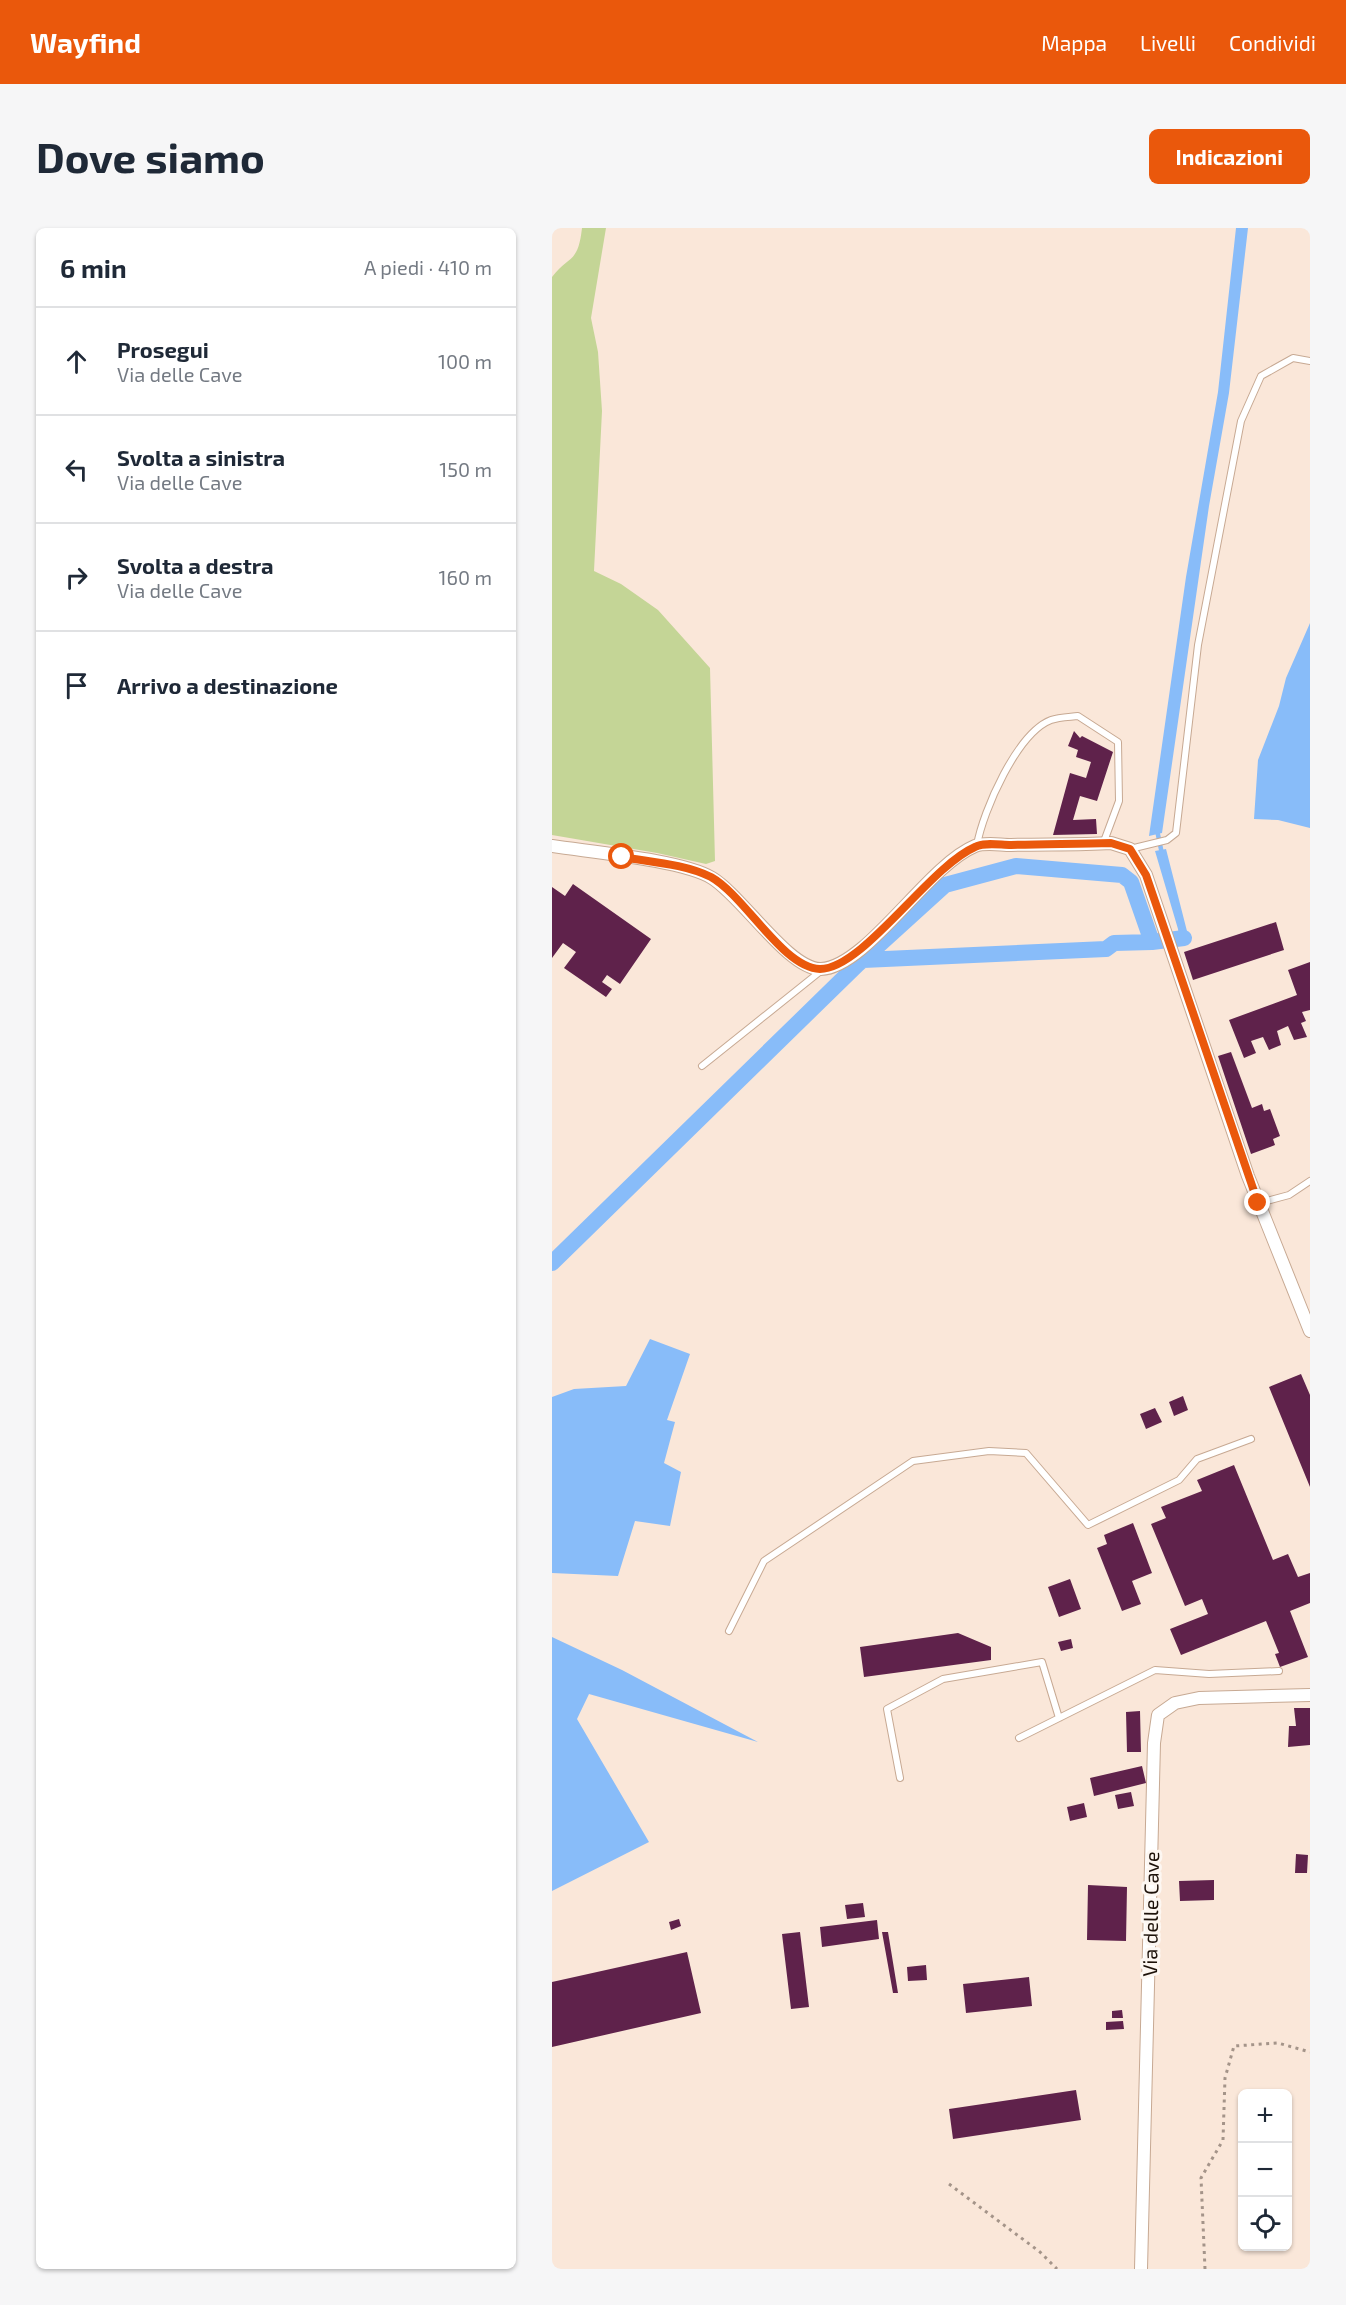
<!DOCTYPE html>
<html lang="it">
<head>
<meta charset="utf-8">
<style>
  :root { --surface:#fff; --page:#f6f6f7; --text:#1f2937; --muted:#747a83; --line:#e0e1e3; --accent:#ea580c }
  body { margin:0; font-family:"Exo 2",sans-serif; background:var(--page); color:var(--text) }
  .controls { position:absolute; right:18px; bottom:18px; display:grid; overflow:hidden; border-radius:9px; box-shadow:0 2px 4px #0004 }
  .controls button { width:54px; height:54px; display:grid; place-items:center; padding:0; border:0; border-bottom:2px solid var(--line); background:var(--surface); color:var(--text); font:30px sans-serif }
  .stop { position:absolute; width:18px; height:18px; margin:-14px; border:4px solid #ea580c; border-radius:50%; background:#fff }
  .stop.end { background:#ea580c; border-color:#fff; box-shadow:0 2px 6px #0008 }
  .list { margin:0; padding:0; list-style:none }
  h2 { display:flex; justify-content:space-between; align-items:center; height:78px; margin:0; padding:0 24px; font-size:26px }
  h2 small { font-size:20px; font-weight:400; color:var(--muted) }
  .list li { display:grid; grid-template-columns:39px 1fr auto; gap:18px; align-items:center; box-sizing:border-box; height:108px; padding:0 24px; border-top:2px solid var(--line) }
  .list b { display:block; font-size:22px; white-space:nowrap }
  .list p { margin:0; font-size:20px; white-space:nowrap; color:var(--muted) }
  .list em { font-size:20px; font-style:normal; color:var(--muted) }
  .icon { flex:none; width:33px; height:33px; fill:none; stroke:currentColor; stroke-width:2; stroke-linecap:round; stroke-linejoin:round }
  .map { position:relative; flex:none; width:758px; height:2041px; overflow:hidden; border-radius:9px }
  header { display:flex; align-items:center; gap:36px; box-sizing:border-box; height:84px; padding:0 30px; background:var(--accent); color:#fff }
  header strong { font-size:28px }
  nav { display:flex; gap:33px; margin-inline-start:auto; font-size:21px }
  .intro { display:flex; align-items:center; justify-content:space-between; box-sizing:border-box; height:144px; padding:0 36px }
  h1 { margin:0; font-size:42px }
  .button { padding:15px 27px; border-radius:9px; background:var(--accent); color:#fff; font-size:21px; font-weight:700 }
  main { display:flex; gap:36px; padding:0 36px }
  aside { flex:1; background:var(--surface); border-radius:9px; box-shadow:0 2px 4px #0004 }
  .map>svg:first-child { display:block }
  .green { fill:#c4d596 }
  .water { fill:#88bcf9 }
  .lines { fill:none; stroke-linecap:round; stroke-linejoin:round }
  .stream { stroke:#88bcf9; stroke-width:4.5 }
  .canal { stroke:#88bcf9; stroke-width:16 }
  .building { fill:#5f224b }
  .service-casing { stroke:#c7a993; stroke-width:8 }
  .minor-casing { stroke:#c7a993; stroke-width:14 }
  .path { stroke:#a49489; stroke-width:3; stroke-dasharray:3 4.5; stroke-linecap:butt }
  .service { stroke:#fff; stroke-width:6 }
  .minor { stroke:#fff; stroke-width:12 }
  .route { stroke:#ea580c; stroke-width:8 }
  .labels { text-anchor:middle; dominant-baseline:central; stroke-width:6; stroke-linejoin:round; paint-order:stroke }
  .street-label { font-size:20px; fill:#1d120a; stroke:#fdf7f2 }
</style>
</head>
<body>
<header>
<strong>Wayfind</strong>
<nav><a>Mappa</a><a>Livelli</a><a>Condividi</a></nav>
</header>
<div class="intro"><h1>Dove siamo</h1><a class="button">Indicazioni</a></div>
<main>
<aside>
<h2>6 min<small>A piedi · 410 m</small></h2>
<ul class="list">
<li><svg class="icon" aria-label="ahead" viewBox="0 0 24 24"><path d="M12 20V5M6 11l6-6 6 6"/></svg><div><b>Prosegui</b><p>Via delle Cave</p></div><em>100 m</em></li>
<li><svg class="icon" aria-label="left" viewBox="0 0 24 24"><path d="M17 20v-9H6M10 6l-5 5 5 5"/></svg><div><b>Svolta a sinistra</b><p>Via delle Cave</p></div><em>150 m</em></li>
<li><svg class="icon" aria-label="right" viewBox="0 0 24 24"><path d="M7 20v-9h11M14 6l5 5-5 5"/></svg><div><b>Svolta a destra</b><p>Via delle Cave</p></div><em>160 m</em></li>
<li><svg class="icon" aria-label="arrive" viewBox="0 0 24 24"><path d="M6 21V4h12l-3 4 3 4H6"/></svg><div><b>Arrivo a destinazione</b></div></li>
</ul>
</aside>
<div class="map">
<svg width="758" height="2041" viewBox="0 0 758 2041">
  <rect width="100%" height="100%" fill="#fae7d9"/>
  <path class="green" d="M30 0H54L39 90 46 124 50 183 42 343 69 356 106 382 158 440 163 633 154 636 105 625 0 607V49C17 27 26 36 30 0Z"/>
  <path class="water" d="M684 0H696L677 165 657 278 610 605 597 608 634 349 666 164Z
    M758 395V600L726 592 702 591 706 532 727 478 734 450Z
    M614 621 637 711 635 714 628 715 626 701 603 623Z
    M98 1111 138 1126 115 1192 123 1194 112 1235 129 1244 118 1298 83 1293 66 1348 0 1345V1169L22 1161 74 1158Z
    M0 1409 70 1442 206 1514 37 1466 25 1491 97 1614 0 1663Z"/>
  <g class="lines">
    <path class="stream" d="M605 602 610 626"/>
    <path class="canal" d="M311 732 554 721 562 715 600 714
      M0 1035 306 736 393 657 464 638 570 647 579 654 600 714 632 710"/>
  </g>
  <path class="building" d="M522 503 528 510 530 508 561 524 545 573 528 568 521 592 544 591 545 606 501 607 518 545 534 550 539 534 524 529 526 522 516 518Z
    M21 656 99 711 68 756 55 747 50 754 60 761 54 769 12 740 24 724 11 715 0 730V659L13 668Z
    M724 694 732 722 641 752 632 724Z
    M758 734V782L750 784 754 793 749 795 755 809 742 812 736 798 725 803 729 817 717 822 711 809 699 813 704 825 692 830 677 792 745 767 736 742Z
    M679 824 700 880 710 876 712 883 718 881 728 908 721 911 723 917 699 926 666 828Z
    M749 1146 758 1167V1259L717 1159Z
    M631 1168 636 1182 622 1188 617 1174Z
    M603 1180 610 1194 594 1201 588 1186Z
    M682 1237 721 1332 736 1326 746 1349 758 1345V1375L738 1383 756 1429 728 1439 723 1426 727 1425 714 1393 629 1427 618 1401 656 1386 650 1371 633 1378 599 1296 614 1290 609 1279 650 1263 645 1252Z
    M581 1295 600 1345 580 1353 589 1376 570 1383 545 1320 555 1316 552 1307Z
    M518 1351 529 1381 507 1389 496 1359Z
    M406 1405 439 1419V1432L312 1449 308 1419Z
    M519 1411 521 1420 509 1423 506 1414Z
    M742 1480H758V1517L736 1519 737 1498H744Z
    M588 1483 589 1524H575L574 1484Z
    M590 1538 594 1555 542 1568 538 1550Z
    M579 1564 582 1578 566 1581 563 1567Z
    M532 1575 535 1589 518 1593 515 1579Z
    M744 1626 756 1627 755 1645H743Z
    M662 1652V1672L628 1673 627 1653Z
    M536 1657 575 1659 574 1713 535 1712Z
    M311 1675 313 1689 295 1691 293 1677Z
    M127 1691 129 1698 119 1702 117 1694Z
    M325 1692 327 1711 270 1719 268 1699Z
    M248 1704 257 1779 239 1781 230 1706Z
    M330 1704H336L346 1765H341Z
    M135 1724 149 1785 0 1819V1754Z
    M374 1737 375 1752 356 1753 355 1739Z
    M477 1749 480 1778 414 1785 411 1756Z
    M570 1782 571 1790H560V1783Z
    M571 1793 572 1801 554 1802V1794Z
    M524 1862 529 1892 401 1911 397 1881Z"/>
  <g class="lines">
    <defs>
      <path id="service" d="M425 617C431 583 465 505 499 492 507 489 518 489 526 488L566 514 567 573 551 616
        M578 621 615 612 624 605 646 417 689 193 709 148 741 130 758 133
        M150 838 270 742
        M707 975 737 967 758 953
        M177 1403 212 1333 361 1233 437 1223 474 1225 536 1297 627 1252 645 1231 699 1211
        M467 1510 603 1442 657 1446 727 1443
        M348 1550 335 1481 391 1451 490 1434 507 1490"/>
      <path id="minor" d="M0 618C38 624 130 632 160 650 190 668 237 742 269 741 315 739 375 638 423 618 433 614 448 617 459 617 492 616 526 617 559 615L578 621 594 647 696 948 758 1103
        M589 2041 602 1515 606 1487 623 1475 647 1470 758 1467"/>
    </defs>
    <use href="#service" class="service-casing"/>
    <use href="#minor" class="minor-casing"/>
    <path class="path" d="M397 1956 488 2024 505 2041
      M653 2041 649 1950 671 1912 673 1850 682 1818 726 1815 758 1824"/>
    <use href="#service" class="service"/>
    <use href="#minor" class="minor"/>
  </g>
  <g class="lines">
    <path class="route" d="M70 629C99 634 133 636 159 649 193 668 231 740 268 741 311 741 377 639 423 619 432 614 448 617 459 617 492 616 525 616 559 615L578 621 594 647 706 975"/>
  </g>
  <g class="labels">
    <g class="street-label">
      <text transform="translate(598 1686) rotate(-89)">Via delle Cave</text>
    </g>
  </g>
</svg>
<div class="controls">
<button>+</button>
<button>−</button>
<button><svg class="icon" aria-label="locate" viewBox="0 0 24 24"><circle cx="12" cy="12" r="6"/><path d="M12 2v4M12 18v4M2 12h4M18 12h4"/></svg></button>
</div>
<div class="stop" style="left:70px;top:629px"></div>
<div class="stop end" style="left:706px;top:975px"></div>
</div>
</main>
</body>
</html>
